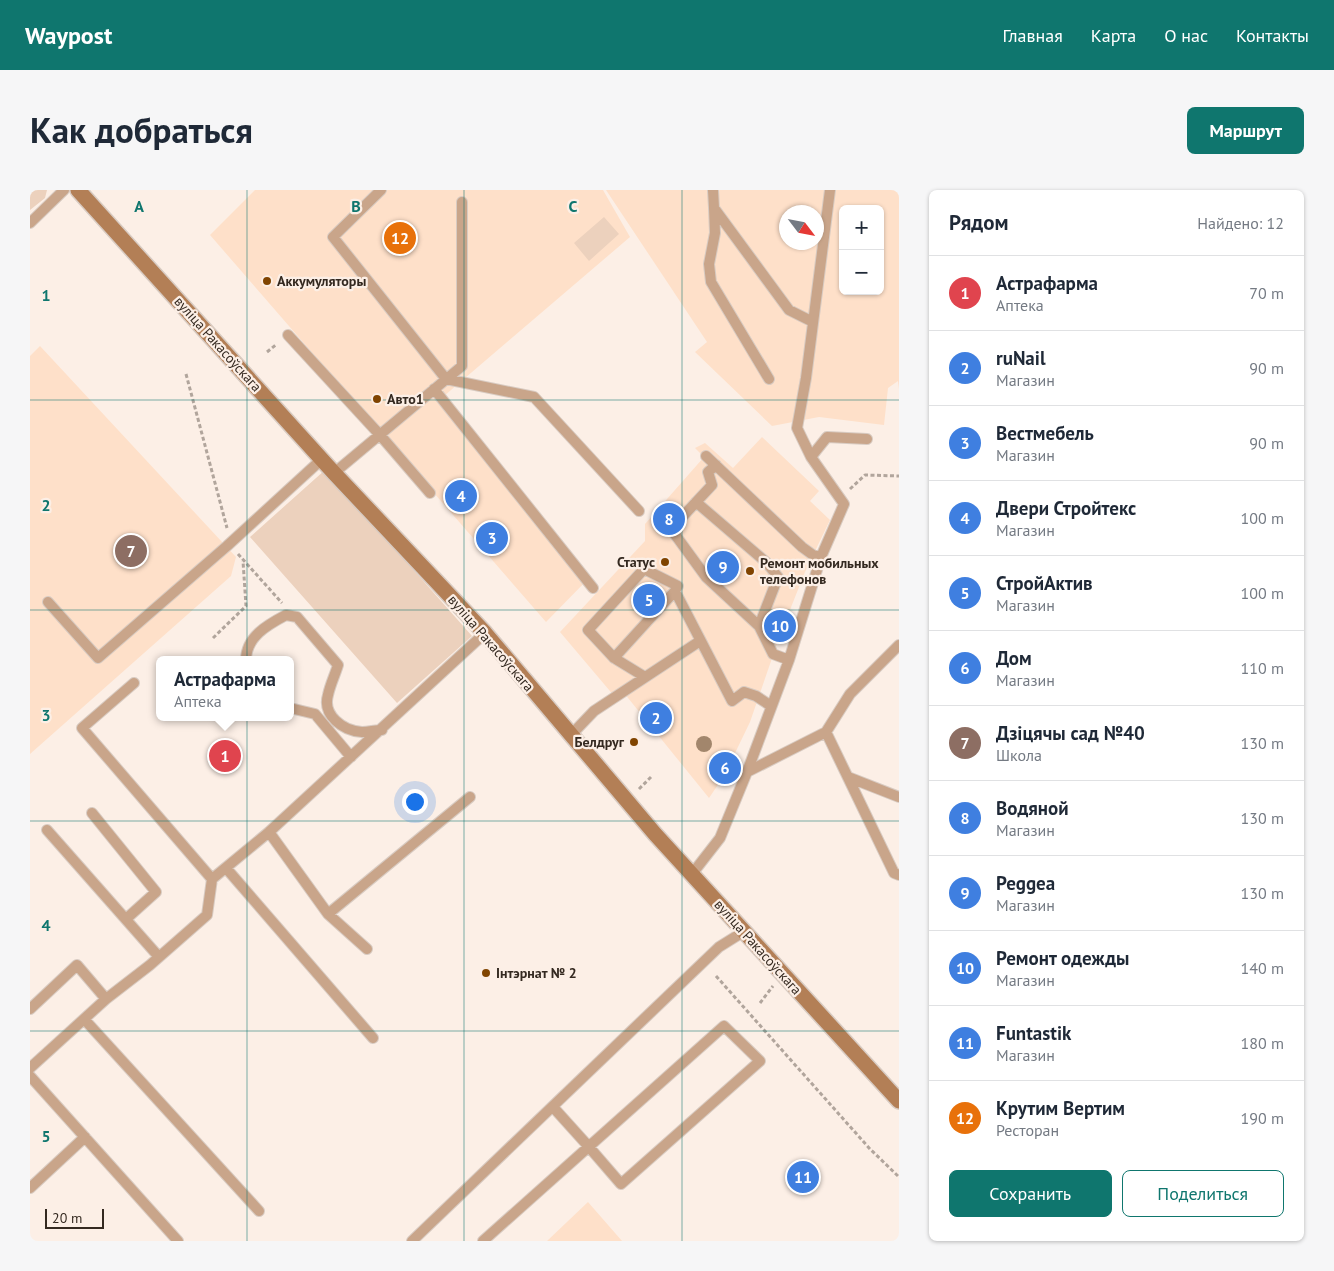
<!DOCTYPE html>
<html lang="ru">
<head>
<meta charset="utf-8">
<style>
  :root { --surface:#fff; --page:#f6f6f7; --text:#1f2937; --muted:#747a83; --line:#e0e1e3; --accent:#0f766e }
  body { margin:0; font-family:"PT Sans",sans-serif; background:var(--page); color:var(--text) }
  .controls { position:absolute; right:15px; top:15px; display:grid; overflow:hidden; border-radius:8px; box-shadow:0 1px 4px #0004 }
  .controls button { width:45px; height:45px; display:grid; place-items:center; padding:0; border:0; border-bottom:1px solid var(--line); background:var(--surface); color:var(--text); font:25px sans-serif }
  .compass { position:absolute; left:749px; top:15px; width:45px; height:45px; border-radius:50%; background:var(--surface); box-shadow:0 1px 4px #0004; rotate:122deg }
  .scale { position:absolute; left:15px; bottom:12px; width:59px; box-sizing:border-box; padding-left:5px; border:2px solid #342920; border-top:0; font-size:14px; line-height:18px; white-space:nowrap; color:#342920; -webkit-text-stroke:4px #fcefe6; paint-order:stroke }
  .you { position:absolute; left:384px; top:611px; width:18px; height:18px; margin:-12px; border:4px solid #fff; border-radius:50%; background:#1a73e8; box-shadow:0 0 0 8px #1a73e833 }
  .badge { display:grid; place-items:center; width:32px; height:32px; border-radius:50%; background:var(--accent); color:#fff; font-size:16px; font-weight:700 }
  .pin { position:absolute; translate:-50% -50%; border:2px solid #fff; box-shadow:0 1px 5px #0006 }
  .popup { position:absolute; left:126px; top:466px; width:138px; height:65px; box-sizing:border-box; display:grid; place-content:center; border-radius:8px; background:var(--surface); filter:drop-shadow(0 1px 4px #0005); font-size:16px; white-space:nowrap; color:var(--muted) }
  .popup b { font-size:19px; color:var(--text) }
  .popup::after { content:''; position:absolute; left:50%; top:100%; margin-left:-10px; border:10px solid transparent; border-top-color:var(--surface) }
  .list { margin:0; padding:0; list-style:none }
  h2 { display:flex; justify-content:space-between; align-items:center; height:65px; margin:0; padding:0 20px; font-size:21px }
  h2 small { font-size:16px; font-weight:400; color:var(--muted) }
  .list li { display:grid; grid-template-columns:32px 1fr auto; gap:15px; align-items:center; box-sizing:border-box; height:75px; padding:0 20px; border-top:1px solid var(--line) }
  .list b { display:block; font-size:19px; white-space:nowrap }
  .list p { margin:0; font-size:16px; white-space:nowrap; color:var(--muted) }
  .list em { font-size:16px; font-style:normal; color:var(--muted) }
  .actions { display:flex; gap:10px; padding:15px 20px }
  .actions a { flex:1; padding:11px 0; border:1px solid var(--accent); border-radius:8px; text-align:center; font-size:18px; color:var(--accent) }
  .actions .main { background:var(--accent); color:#fff }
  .map { position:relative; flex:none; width:869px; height:1051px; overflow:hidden; border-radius:8px }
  header { display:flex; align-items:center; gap:30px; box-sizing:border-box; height:70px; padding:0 25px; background:var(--accent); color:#fff }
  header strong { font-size:24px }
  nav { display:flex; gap:28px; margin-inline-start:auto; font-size:18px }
  .intro { display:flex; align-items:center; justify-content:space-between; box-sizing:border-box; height:120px; padding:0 30px }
  h1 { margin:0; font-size:35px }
  .button { padding:12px 22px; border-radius:8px; background:var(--accent); color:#fff; font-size:18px; font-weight:700 }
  main { display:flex; gap:30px; padding:0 30px }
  aside { flex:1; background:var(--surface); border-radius:8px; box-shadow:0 1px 4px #0004 }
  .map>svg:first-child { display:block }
  .built { fill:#fee0c9; fill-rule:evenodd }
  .green { fill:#ecd1bd }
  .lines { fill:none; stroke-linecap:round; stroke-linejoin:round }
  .service-casing { stroke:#d8cbc2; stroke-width:12 }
  .secondary-casing { stroke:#d8cbc2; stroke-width:18 }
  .path { stroke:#b1a59c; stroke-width:3; stroke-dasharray:4 2.5; stroke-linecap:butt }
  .service { stroke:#c9a58a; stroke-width:10 }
  .secondary { stroke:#b37f56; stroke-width:15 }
  .tree { fill:#a2866c }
  .grid { fill:none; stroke:#0f766e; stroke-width:1; stroke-opacity:0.55 }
  .poi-dot { fill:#804400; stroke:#fcefe6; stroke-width:2 }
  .labels { text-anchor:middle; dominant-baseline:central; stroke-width:4.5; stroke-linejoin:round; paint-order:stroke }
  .poi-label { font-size:14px; font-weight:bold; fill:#342920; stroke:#fcefe6; text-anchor:start }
  .street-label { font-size:14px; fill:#342920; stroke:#fcefe6 }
  .grid-label { font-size:16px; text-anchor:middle; font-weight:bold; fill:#0f766e; stroke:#fcefe6; stroke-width:4.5; stroke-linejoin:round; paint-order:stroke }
</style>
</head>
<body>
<header>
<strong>Waypost</strong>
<nav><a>Главная</a><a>Карта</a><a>О нас</a><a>Контакты</a></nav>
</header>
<div class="intro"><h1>Как добраться</h1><a class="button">Маршрут</a></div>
<main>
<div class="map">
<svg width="869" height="1051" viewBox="0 0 869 1051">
  <rect width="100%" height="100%" fill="#fcefe6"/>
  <path class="built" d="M225 0H573L600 47 407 212 560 387 516 432 180 45Z
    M576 0H869V199L868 191 858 198 854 235 789 227 742 236 665 162 677 152ZM813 19H850V101H813ZM756 22H786V52H756Z
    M10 156 206 367 201 386 0 564V166Z
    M732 247 789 301 780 311 800 330 775 382 750 445 720 532 694 586 679 608 594 503 585 507 530 442 615 351V334L674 267 665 258 675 253 703 278Z
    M558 1012 592 1051H517Z"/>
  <path class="green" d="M0 0H17L15 8 0 20Z
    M574 27 589 44 559 71 544 53Z
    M295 280 442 446 367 513 220 347Z"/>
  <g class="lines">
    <defs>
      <path id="service" d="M351 0 303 47 416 189 504 207 609 321
        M683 0 684 18 759 120 783 132
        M684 18 685 43 679 74 681 92 739 189
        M0 33 34 0
        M258 145 350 245 400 303
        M404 199 563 398
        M676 266 772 357 783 365 791 367
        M781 267 797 247 837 249
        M686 275 678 282 682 295 641 339 676 387 729 436 743 464 759 470
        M304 283 432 176V12
        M666 312 737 373 748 387 729 436
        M18 412 68 468 197 356 292 269
        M584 468 645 401
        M216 470C216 447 237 435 256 425L267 427 308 475C305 485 300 495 298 505 292 525 313 541 332 542 339 542 345 540 352 540
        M615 487 584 468 558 440 614 379 648 396 645 401 702 511 714 502 726 506 741 516
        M104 493 52 538 182 689
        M260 518 285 524 321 567
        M796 542 864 683 869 685
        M541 545 564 521 670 451
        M717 582 796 542 820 504 869 455
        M818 587 869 607
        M62 623 126 702 96 729
        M17 640 129 767
        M239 642 298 724 337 759
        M196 678 343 848
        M662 684 690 648 717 582 759 470 791 367 814 314 781 267 767 238 776 188 800 0
        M298 724 440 607
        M0 819 47 775 76 809
        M54 829 229 1021
        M0 878 76 809 120 775 177 725 182 689 239 642 455 443
        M0 886 148 1051
        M0 998 55 947
        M382 1051 689 757 713 742
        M453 1051 694 836 730 871 591 994C569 968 546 942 523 917"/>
      <path id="secondary" d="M48 0 304 283 455 443 625 644 869 911"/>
    </defs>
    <use href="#service" class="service-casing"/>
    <use href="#secondary" class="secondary-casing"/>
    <path class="path" d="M237 162 247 154
      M156 184 197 338
      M820 299 835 285 869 286
      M208 364 252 413
      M183 448 216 416 213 371
      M609 599 621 587
      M686 786 840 959 869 987
      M730 813 743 796"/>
    <use href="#service" class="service"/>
    <use href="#secondary" class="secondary"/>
  </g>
  <circle class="tree" cx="674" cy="554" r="8"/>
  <path class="grid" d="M217 0V1051M434 0V1051M652 0V1051M0 210H869M0 420H869M0 631H869M0 841H869"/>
  <g class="poi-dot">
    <circle cx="237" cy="91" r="5"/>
    <circle cx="347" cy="209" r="5"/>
    <circle cx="635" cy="372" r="5"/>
    <circle cx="720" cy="381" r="5"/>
    <circle cx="604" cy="552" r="5"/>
    <circle cx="456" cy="783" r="5"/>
  </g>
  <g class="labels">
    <g class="poi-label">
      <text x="247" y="91">Аккумуляторы</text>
      <text x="357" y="209">Авто1</text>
      <text x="625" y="372" text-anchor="end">Статус</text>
      <text x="730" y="373">Ремонт мобильных<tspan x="730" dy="16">телефонов</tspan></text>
      <text x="594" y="552" text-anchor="end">Белдруг</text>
      <text x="466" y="783">Інтэрнат № 2</text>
    </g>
    <g class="street-label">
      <text transform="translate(188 154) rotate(48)">вуліца Ракасоўскага</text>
      <text transform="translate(461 453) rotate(49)">вуліца Ракасоўскага</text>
      <text transform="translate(728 757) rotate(48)">вуліца Ракасоўскага</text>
    </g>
  </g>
  <g class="grid-label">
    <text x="109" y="22">A</text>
    <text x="326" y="22">B</text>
    <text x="543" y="22">C</text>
    <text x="16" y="111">1</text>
    <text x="16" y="321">2</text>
    <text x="16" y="531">3</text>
    <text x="16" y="741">4</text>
    <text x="16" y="952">5</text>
  </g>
</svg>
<div class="controls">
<button>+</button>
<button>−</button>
</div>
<svg class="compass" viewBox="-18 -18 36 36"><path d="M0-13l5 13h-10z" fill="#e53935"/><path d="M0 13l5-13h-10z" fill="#747a83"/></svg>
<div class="scale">20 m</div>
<div class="you"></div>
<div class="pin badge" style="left:195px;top:566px;background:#e0444e">1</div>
<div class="popup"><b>Астрафарма</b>Аптека</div>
<div class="pin badge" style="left:626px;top:528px;background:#3f7fe0">2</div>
<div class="pin badge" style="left:462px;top:348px;background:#3f7fe0">3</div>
<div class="pin badge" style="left:431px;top:306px;background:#3f7fe0">4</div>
<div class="pin badge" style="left:619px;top:410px;background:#3f7fe0">5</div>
<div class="pin badge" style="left:695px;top:578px;background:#3f7fe0">6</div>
<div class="pin badge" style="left:101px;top:361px;background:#8d6e63">7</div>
<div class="pin badge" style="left:639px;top:329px;background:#3f7fe0">8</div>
<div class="pin badge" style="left:693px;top:377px;background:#3f7fe0">9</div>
<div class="pin badge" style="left:750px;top:436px;background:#3f7fe0">10</div>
<div class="pin badge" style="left:773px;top:987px;background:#3f7fe0">11</div>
<div class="pin badge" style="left:370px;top:48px;background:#e8710a">12</div>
</div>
<aside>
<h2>Рядом<small>Найдено: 12</small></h2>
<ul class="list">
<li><span class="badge" style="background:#e0444e">1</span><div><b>Астрафарма</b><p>Аптека</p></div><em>70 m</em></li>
<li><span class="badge" style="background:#3f7fe0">2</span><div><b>ruNail</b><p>Магазин</p></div><em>90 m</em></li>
<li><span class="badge" style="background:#3f7fe0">3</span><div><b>Вестмебель</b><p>Магазин</p></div><em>90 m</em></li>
<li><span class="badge" style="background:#3f7fe0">4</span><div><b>Двери Стройтекс</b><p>Магазин</p></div><em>100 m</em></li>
<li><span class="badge" style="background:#3f7fe0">5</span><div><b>СтройАктив</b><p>Магазин</p></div><em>100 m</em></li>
<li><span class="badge" style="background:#3f7fe0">6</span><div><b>Дом</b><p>Магазин</p></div><em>110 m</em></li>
<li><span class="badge" style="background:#8d6e63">7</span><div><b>Дзіцячы сад №40</b><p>Школа</p></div><em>130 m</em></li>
<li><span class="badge" style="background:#3f7fe0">8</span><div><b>Водяной</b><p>Магазин</p></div><em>130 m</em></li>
<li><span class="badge" style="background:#3f7fe0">9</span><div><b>Peggea</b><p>Магазин</p></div><em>130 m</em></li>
<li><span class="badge" style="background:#3f7fe0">10</span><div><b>Ремонт одежды</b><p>Магазин</p></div><em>140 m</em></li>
<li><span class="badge" style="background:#3f7fe0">11</span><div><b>Funtastik</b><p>Магазин</p></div><em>180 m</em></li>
<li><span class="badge" style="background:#e8710a">12</span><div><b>Крутим Вертим</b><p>Ресторан</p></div><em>190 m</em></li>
</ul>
<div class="actions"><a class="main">Сохранить</a><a>Поделиться</a></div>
</aside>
</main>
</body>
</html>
